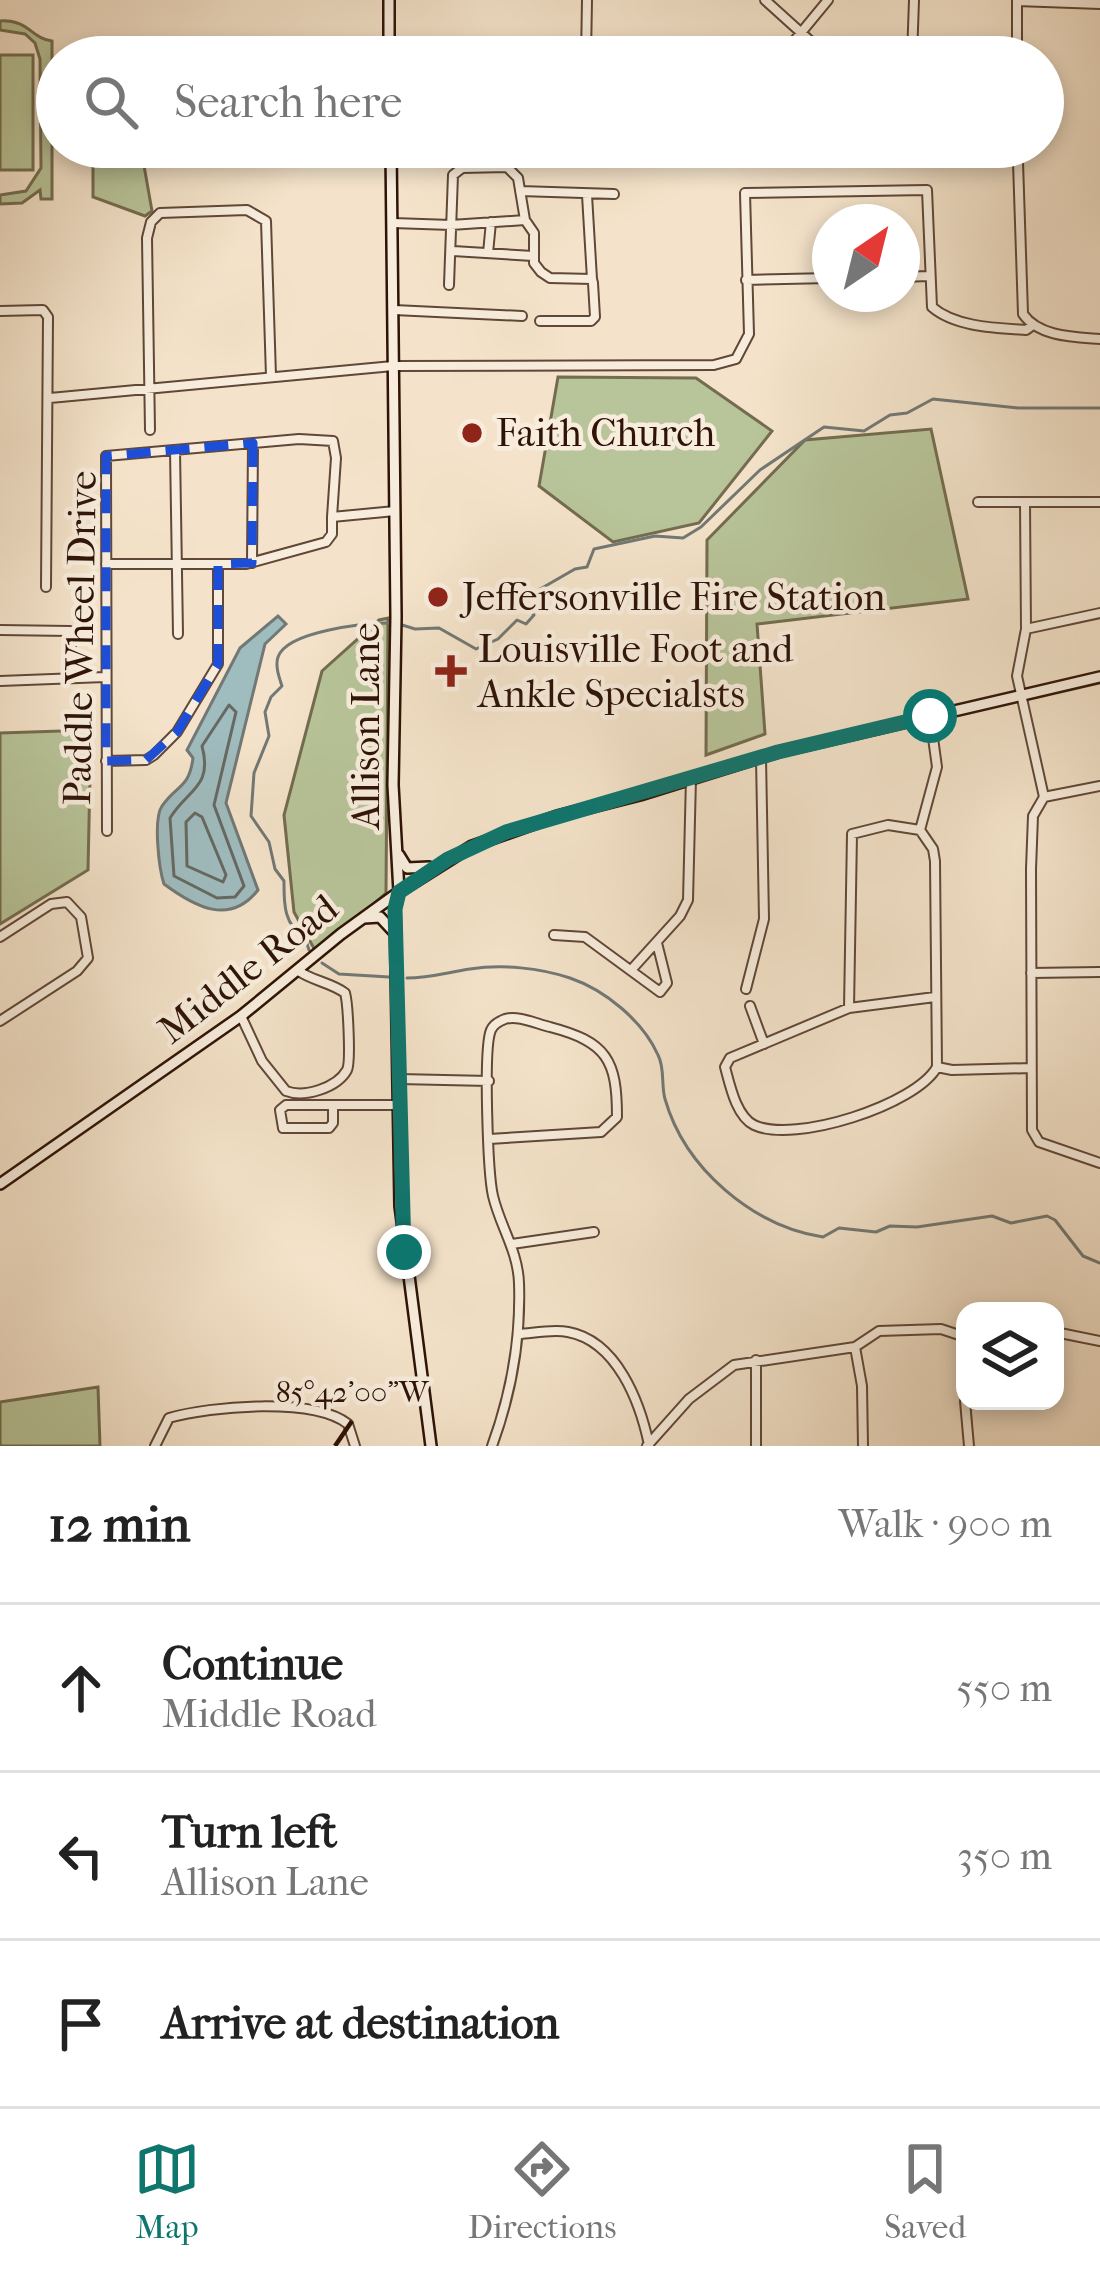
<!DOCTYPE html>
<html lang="en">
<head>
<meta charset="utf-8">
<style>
  :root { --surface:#fff; --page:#f6f6f6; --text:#222; --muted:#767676; --line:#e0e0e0; --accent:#0f766e }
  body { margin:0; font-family:"IM FELL French Canon",serif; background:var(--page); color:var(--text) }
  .controls { position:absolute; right:36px; bottom:36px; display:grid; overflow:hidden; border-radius:24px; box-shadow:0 6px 18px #0003 }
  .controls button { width:108px; height:108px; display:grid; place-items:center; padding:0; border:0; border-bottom:3px solid var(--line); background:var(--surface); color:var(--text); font:60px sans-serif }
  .compass { position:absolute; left:812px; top:204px; width:108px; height:108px; border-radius:50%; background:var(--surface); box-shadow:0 6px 18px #0003; rotate:35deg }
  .stop { position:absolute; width:36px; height:36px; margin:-27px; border:9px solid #0f766e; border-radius:50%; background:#fff }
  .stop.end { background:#0f766e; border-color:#fff; box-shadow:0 3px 12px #0008 }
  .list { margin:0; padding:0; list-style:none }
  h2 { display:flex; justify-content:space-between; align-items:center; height:156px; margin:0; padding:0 48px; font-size:51px }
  h2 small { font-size:39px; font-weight:400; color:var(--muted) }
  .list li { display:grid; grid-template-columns:78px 1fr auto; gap:36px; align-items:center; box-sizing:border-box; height:168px; padding:0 48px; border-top:3px solid var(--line) }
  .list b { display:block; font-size:45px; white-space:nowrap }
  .list p { margin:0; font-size:39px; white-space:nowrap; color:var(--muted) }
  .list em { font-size:39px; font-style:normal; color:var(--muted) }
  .icon { flex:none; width:66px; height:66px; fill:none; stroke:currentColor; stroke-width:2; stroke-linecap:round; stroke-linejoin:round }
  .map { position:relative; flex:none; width:1100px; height:1446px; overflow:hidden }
  .search { position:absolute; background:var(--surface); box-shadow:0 6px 18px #0003; left:36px; right:36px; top:36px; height:132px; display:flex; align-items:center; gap:30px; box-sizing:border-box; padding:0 42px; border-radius:66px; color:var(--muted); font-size:45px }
  .sheet { height:660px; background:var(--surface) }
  nav { display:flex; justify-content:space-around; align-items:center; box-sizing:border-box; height:168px; border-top:3px solid var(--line); background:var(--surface); font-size:33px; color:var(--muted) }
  nav a { display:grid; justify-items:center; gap:6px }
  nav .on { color:var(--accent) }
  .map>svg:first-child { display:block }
  .green { fill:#b8c499; stroke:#736c50; stroke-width:3 }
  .water { fill:#9fbcbf; stroke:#727875; stroke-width:3 }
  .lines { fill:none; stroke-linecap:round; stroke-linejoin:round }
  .shore { stroke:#666862; stroke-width:3 }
  .stream { stroke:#727875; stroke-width:3 }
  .street-casing { stroke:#604737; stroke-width:12 }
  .secondary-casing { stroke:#2e1306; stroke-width:14 }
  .street { stroke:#f8eddd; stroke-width:8 }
  .secondary { stroke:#f8eddd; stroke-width:9 }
  .route { stroke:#0f766e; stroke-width:15 }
  .marked { fill:none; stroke:#1d4ed8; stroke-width:9; stroke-dasharray:24 15; stroke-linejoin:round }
  .ticks { fill:none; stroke:#2e1306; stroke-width:4.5 }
  .poi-dot { fill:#8f2418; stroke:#f8eddd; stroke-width:4.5 }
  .labels { text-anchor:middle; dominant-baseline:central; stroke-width:9; stroke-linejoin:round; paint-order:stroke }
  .poi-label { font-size:39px; fill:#2e1306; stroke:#f8eddd; text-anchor:start }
  .street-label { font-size:39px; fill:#2e1306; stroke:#f8eddd }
  .ticks-label { font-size:30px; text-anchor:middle; fill:#2e1306; stroke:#f8eddd; stroke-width:9; stroke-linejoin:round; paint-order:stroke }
</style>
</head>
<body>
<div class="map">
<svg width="1100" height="1446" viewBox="0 0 1100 1446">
  <rect width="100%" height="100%" fill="#f4e3ca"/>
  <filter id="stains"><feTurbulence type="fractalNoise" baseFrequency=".00167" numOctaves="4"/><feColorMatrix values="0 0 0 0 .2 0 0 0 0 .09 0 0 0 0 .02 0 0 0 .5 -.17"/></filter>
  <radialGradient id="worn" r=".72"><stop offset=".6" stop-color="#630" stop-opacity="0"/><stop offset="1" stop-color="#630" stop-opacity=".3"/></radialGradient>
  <path class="green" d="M0 21C28 19 32 39 52 41V199H41L40 190 22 203 0 204V195L26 191 41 168 40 59 35 43 25 34 0 30Z
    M0 55H33V170H0Z
    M93 159 143 160 152 211 145 216 93 197Z
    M558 377 696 378 772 431 699 523 613 542 539 486Z
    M931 429 968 599 757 624 765 734 706 755 707 540 805 440Z
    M388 618 386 893 317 954 294 912 284 815 322 671 379 620Z
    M91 730 88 870 0 924V733Z
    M98 1387 100 1446H0V1402Z"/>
  <path class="water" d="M278 616 286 624 265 644 226 803 258 890C230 926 195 907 164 884 159 869 153 819 162 806 177 784 189 789 193 758L187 750 240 648Z"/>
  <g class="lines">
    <path class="shore" d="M229 705 236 712 214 805 244 886 235 897 217 898 174 876 170 818C188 789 213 787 202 746Z
      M195 813 202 817 226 875 223 882 187 866 186 822Z"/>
    <path class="stream" d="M399 624 415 629 439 628 476 649 498 639 517 620 526 624 534 615 525 603 528 596 575 569 587 567 594 549 655 536 683 538 701 527 760 470 824 427 864 431 890 415 907 413 933 399 1019 408H1100
      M309 950 305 937C283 925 284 902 284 881L275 869 269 842 251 816 254 773 269 736 265 712 271 697 282 686C279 677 275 666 278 657 287 631 365 623 390 623
      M322 963 339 974 389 977
      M407 978C429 978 449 972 470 969 502 964 540 968 570 978 605 990 643 1021 658 1055 665 1068 661 1085 665 1099 685 1169 753 1226 823 1237L839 1228 876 1232 890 1226 917 1227 992 1216 1011 1223 1047 1216 1055 1220 1083 1256 1100 1263"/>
    <defs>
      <path id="street" d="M765 0 828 57
        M1017 1 1100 4
        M1017 1V57
        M586 57 587 0
        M781 57 828 0
        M912 57 914 0
        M1018 162 1023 314C1039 337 1074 337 1100 339
        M520 191 614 194
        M587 195 592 279
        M393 223 451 225 525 220
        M453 251 533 256
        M488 253 491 222
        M902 277 928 276
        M746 280 830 278
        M449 285 453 175 462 168 507 167 518 178 525 220 534 233V263L541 272 550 278 592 279 593 283 595 317 591 321H540
        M394 310 522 316
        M0 311 43 310 48 317 46 587
        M50 398 393 366 714 365 736 359 749 334 745 193 927 190 932 307C955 327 996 328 1026 330L1033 325
        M150 430 147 238 151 222 160 213 247 210 266 221 271 376
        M175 450 178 634
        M978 502H1100
        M1025 503 1026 629 1017 676 1044 797
        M252 563 253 443
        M106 564H246L326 542 332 534V517L395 511
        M1026 629 1100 613
        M0 630 70 631 73 678
        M0 681 105 677
        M930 716 937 767 920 830 933 849 935 861 937 1067C916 1105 794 1144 754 1125 736 1116 730 1085 725 1067L730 1058 849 1008 935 997
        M106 761 146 760 154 755 177 732 218 664V564
        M1044 797 1033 816 1031 869 1032 1130 1039 1142 1100 1163
        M1044 797 1100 786
        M107 831 106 456 299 439 333 441 336 458 332 517
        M554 935 585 937 660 992 667 983 657 943
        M0 937 51 904 67 902 81 917 88 958 77 971 0 1021
        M632 969 680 916 688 900 691 778
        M1031 973 1100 972
        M746 989 764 919 761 758
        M750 1006 764 1044
        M849 1008 852 834 888 825 920 830
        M241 1016 262 1061 286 1091C304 1098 337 1088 347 1070 351 1062 348 1003 345 993 330 982 312 981 297 970
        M937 1067 952 1070 1031 1068
        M399 1079 489 1081
        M333 1106V1123L329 1128H283L280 1110 286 1105H399
        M489 1139 601 1132 617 1117C617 1060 607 1042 550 1027 537 1024 518 1015 505 1019 500 1021 493 1025 491 1030 483 1048 488 1174 493 1196 500 1226 518 1251 519 1283 521 1339 511 1394 492 1446
        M512 1244 594 1232
        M1055 1332 1100 1341
        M519 1334C534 1333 553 1329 568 1332 617 1341 640 1402 649 1445
        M855 1347 862 1386 863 1446
        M756 1360V1446
        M965 1401 969 1446
        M155 1446 169 1418C211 1406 313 1397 348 1424L355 1446
        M647 1446 689 1399 734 1365 855 1347 879 1331 941 1329 965 1337"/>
      <path id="secondary" d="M389 0V57
        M391 147 396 617 393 785 399 892 395 909 400 1206 431 1446
        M399 855 407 868 429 867
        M364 918 380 917 394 932
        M0 1184 241 1016 341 934 399 892 472 846 557 816 640 795 778 752 1100 677"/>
    </defs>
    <use href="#street" class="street-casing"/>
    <use href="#secondary" class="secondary-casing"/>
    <use href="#street" class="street"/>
    <use href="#secondary" class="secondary"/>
  </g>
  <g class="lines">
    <path class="route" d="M404 1252 395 909 399 892 448 859 506 832 778 752 930 716"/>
  </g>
  <path class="marked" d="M253 443 252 563 218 564V664L177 732 146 760 106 761V456Z"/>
  <path class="ticks" d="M335 1446 352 1421"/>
  <g class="poi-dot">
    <circle cx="472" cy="433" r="12"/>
    <circle cx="438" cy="597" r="12"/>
    <path d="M445 653h12v12h12v12h-12v12h-12v-12h-12v-12h12z"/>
  </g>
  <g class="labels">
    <g class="poi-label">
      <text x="496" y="433">Faith Church</text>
      <text x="462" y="597">Jeffersonville Fire Station</text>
      <text x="478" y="649">Louisville Foot and<tspan x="478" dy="45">Ankle Specialsts</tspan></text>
    </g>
    <g class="street-label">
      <text transform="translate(80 638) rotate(-89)">Paddle Wheel Drive</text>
      <text transform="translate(366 726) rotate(-90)">Allison Lane</text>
      <text transform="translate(248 969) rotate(-38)">Middle Road</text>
    </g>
  </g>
  <g class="ticks-label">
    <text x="352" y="1402">85°42'00"W</text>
  </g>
  <rect width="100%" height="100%" filter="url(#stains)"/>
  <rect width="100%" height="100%" fill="url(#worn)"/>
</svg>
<div class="controls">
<button><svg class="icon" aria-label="layers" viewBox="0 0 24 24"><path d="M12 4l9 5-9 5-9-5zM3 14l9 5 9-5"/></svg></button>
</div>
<svg class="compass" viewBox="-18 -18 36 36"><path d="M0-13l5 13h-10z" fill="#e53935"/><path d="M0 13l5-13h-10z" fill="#767676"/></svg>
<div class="stop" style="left:930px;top:716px"></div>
<div class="stop end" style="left:404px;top:1252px"></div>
<div class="search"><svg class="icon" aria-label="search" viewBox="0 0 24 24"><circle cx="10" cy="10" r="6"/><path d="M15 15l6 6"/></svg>Search here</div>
</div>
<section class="sheet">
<h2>12 min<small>Walk · 900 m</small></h2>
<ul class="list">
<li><svg class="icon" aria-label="ahead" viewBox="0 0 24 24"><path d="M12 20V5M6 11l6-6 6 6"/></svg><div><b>Continue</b><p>Middle Road</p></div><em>550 m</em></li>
<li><svg class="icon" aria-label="left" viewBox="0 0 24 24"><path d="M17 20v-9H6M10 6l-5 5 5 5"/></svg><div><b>Turn left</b><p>Allison Lane</p></div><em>350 m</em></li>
<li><svg class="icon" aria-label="arrive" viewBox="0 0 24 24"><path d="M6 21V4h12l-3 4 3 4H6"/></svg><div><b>Arrive at destination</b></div></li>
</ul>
</section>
<nav>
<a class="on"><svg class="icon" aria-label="map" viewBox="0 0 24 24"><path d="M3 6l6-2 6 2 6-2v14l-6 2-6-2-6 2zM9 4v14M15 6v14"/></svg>Map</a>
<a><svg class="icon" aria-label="directions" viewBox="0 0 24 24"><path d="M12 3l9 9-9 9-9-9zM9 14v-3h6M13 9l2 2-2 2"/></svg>Directions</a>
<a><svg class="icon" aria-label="saved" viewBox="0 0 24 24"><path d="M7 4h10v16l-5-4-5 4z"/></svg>Saved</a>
</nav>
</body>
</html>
